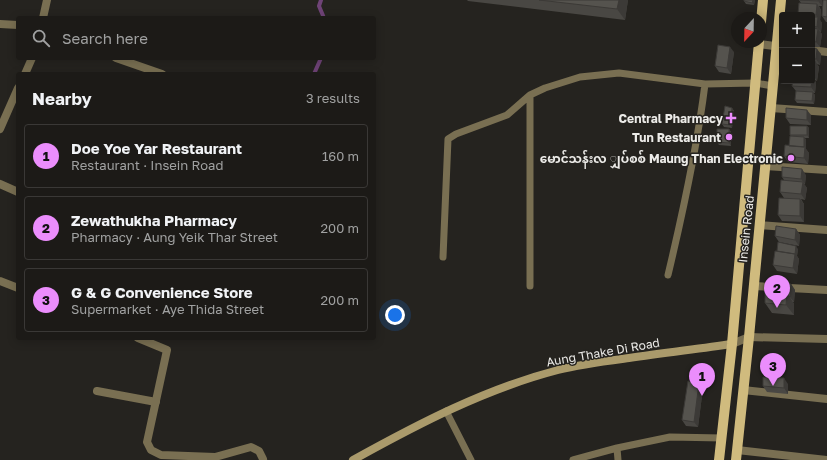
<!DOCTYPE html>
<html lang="en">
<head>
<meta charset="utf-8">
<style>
  :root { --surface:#1c1a17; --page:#292724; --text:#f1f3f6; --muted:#a0a1a1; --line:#3a3836; --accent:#eb8dfc }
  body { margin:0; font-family:"Golos Text","Noto Sans Myanmar",sans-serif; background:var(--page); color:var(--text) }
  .controls { position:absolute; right:12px; top:12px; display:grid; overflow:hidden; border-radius:4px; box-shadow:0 2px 10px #0003 }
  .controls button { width:36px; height:36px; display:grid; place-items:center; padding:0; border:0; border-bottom:1px solid var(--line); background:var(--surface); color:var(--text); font:20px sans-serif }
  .compass { position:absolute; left:731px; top:12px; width:36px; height:36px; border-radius:50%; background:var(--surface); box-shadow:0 2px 10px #0003; rotate:202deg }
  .you { position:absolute; left:395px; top:315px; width:14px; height:14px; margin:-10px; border:3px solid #fff; border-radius:50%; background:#1a73e8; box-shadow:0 0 0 6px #1a73e833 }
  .badge { display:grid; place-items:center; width:26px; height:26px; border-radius:50%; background:var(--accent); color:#111; font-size:13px; font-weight:700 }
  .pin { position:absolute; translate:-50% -33px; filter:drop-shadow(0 1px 2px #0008) }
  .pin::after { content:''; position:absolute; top:21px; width:14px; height:12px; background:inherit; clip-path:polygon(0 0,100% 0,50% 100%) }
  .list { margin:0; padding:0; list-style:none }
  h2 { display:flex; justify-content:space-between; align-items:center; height:52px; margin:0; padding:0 16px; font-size:17px }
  h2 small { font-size:13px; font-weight:400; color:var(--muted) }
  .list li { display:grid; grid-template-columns:26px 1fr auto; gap:12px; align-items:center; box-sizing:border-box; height:64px; margin:0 8px 8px; padding:0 8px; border:1px solid var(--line); border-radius:4px }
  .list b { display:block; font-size:15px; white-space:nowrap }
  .list p { margin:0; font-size:13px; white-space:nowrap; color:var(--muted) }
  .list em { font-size:13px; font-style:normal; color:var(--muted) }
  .icon { flex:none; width:22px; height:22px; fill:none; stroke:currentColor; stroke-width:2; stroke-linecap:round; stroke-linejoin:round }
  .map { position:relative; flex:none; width:827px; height:460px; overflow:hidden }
  .search { position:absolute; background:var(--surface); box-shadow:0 2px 10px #0003; left:16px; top:16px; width:360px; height:44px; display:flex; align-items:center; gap:10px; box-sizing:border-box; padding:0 14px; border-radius:4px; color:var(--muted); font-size:15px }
  .panel { position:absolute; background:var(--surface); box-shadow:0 2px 10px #0003; left:16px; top:72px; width:360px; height:268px; border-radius:4px }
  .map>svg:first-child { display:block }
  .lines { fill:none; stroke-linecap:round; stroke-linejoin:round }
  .stream { stroke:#6f4377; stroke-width:4 }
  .service { stroke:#796f52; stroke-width:7 }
  .minor { stroke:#796f52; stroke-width:8 }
  .tertiary { stroke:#796f52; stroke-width:8 }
  .secondary { stroke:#aa9a6b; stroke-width:8 }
  .primary { stroke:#d0bb7e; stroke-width:10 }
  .wall { fill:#494743 }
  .shaded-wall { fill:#3c3a37 }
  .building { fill:#55534e; stroke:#3c3a37 }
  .poi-dot { fill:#eb8dfc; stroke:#25231f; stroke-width:1.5 }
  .labels { text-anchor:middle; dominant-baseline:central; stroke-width:3; stroke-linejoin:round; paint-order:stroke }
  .poi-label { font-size:12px; font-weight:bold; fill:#ecebe8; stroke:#25231f; text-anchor:end }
  .street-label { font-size:12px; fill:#ecebe8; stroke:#25231f }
</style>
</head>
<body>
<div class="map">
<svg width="827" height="460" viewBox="0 0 827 460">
  <rect width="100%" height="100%" fill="#25231f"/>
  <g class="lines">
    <path class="stream" d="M321 0 319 6 324 18
      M314 74 321 58"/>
    <path class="service" d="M443 257 448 139 456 134 507 115 530 95 545 88 580 77 619 73 705 84 755 83 773 86
      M668 275C683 212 697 149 705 84
      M530 286V95
      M446 411 471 460
      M573 460 617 448
      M618 460 617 448 670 437 722 438"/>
    <path class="minor" d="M43 18 47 0
      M0 24 18 25
      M759 44 782 47
      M812 50 827 52
      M116 58 162 74
      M25 74 32 58
      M771 108 827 112
      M0 129 18 88
      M765 166 827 170
      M0 184 18 192
      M760 225 827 230
      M0 281 18 288
      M753 286 827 290
      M749 337 827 339
      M138 338 167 350 147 442 151 450 161 455 215 457 251 447 259 451 263 459
      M743 390 827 399
      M97 391 156 402
      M737 450 827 460"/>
    <path class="tertiary" d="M732 344 749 337"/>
    <path class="secondary" d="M353 460C418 424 485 389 558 370 581 364 606 361 629 358 663 353 697 349 732 344"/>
    <path class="primary" d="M761 22 763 0
      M719 460 732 344 759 42
      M736 460 749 337 781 0"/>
  </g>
  <path class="wall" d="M467 0H628L625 20 468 1Z
    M744 0H755L754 5 746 4 744 1Z
    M799 0H822V6H819L821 10 820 21V20L822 23 821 32H820L822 34 820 47H812V15H799L798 14 801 3Z
    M827 0V22H826L822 16Z
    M812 48 821 54 820 65 817 64 819 67 817 81 815 80 816 83 815 93H813L815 95 814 104 797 103 795 100 796 91 792 86 812 81Z
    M734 52 731 74 719 72 715 66Z
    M732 108 734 111 732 128 724 127 722 124Z
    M811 115V125L790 124 786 118Z
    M807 126 809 128V138H805L806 140V149L809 153 808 164 788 162 784 156 789 146 791 136 790 135Z
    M729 129 731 132V146L719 145 717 142Z
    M806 175 805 184H804L807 188 805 200 801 199 804 204V222L782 221 778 215 784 198 780 192 784 180 782 177Z
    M796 229 800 235 799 246 779 242 775 236Z
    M798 249 797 256 799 259 797 274 777 271 773 265 777 251Z
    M791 284 795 290 794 302H793L794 304V315L772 313 765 303 770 292Z
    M699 383 703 388 698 427 686 426 682 420Z
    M788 384V394L767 392 763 386Z"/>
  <path class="shaded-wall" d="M619 0H628L625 20 617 9Z
    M753 0H755L754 5 752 3Z
    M818 0H822V6L818 1Z
    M817 4 821 10 820 21 816 15Z
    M818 17 822 23 821 32 817 27Z
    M818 29 822 34 820 47 816 42Z
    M730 47 734 52 731 74 727 68Z
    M817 49 821 54 820 65 816 59Z
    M815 61 819 67 817 81 813 75Z
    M812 77 816 83 815 93 811 87Z
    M813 92 815 95 814 104 812 101Z
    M732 108 734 111 732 128 730 125Z
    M807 110 811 115V125L807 120Z
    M807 126 809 128V138L807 135Z
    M729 129 731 132V146L729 143Z
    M804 137 806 140V149L809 153 808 164 804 158Z
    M802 169 806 175 805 184 801 179Z
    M803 182 807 188 805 200 801 194Z
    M800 199 804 204V222L800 216Z
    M796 229 800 235 799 246 795 240Z
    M796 246 798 249 797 256 799 259 797 274 793 268Z
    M791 284 795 290 794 302 790 297Z
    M787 293 794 304V315L786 305Z
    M784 378 788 384V394L784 388Z
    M699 383 703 388 698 427 694 422Z"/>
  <path class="building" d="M539 0H619L617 9Z
    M744 0H753L752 3 744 1Z
    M799 0H818V1Z
    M823 0H827V17L822 16Z
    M799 3 817 4 816 15 798 14Z
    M812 17H818L817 27 812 26Z
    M812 28 818 29 816 42 812 41Z
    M718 45 730 47 727 68 715 66Z
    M812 48 817 49 816 59H812Z
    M812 61H815L813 75H812Z
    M793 81H812L811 87 792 86Z
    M796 91 813 92 812 101 795 100Z
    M725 106 732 108 730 125 722 124Z
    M786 108 807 110V120L786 118Z
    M790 126H807V135H790Z
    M717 129H729V143L717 142Z
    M790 136 804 137V147L789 146Z
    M785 145 805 147 804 158 784 156Z
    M782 167 802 169 801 179 782 177Z
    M781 180 803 182 801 194 780 192Z
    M779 198 800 199V216L778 215Z
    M776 226 796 229 795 240 775 236Z
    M778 242 796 246 795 254 777 251Z
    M775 251 795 254 793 268 773 265Z
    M771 283 791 284 790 297 789 296 787 293 770 292Z
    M765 291 787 293 786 305 765 303Z
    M763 377 784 378V388L763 386Z
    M688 381 699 383 694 422 682 420Z"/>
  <g class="poi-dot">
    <path d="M729 112h4v4h4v4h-4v4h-4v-4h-4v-4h4z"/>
    <circle cx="729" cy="137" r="4"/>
    <circle cx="791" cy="158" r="4"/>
  </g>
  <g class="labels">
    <g class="poi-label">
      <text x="723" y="118">Central Pharmacy</text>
      <text x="721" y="137">Tun Restaurant</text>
      <text x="783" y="158">မောင်သန်းလ ျှပ်စစ် Maung Than Electronic</text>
    </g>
    <g class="street-label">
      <text transform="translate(746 229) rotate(-84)">Insein Road</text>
      <text transform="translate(603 352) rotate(-10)">Aung Thake Di Road</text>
    </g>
  </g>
</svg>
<div class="controls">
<button>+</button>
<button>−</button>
</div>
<svg class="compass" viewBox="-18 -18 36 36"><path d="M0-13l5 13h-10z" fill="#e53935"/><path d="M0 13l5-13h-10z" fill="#a0a1a1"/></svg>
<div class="you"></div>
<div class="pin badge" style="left:702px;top:396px">1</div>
<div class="pin badge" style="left:777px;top:308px">2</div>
<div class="pin badge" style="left:773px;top:386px">3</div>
<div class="search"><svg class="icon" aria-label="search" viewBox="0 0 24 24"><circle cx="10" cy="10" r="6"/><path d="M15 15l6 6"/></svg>Search here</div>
<section class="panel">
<h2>Nearby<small>3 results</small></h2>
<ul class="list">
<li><span class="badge">1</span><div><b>Doe Yoe Yar Restaurant</b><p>Restaurant · Insein Road</p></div><em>160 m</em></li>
<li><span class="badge">2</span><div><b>Zewathukha Pharmacy</b><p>Pharmacy · Aung Yeik Thar Street</p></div><em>200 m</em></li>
<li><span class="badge">3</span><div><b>G &amp; G Convenience Store</b><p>Supermarket · Aye Thida Street</p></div><em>200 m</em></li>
</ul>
</section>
</div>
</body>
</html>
